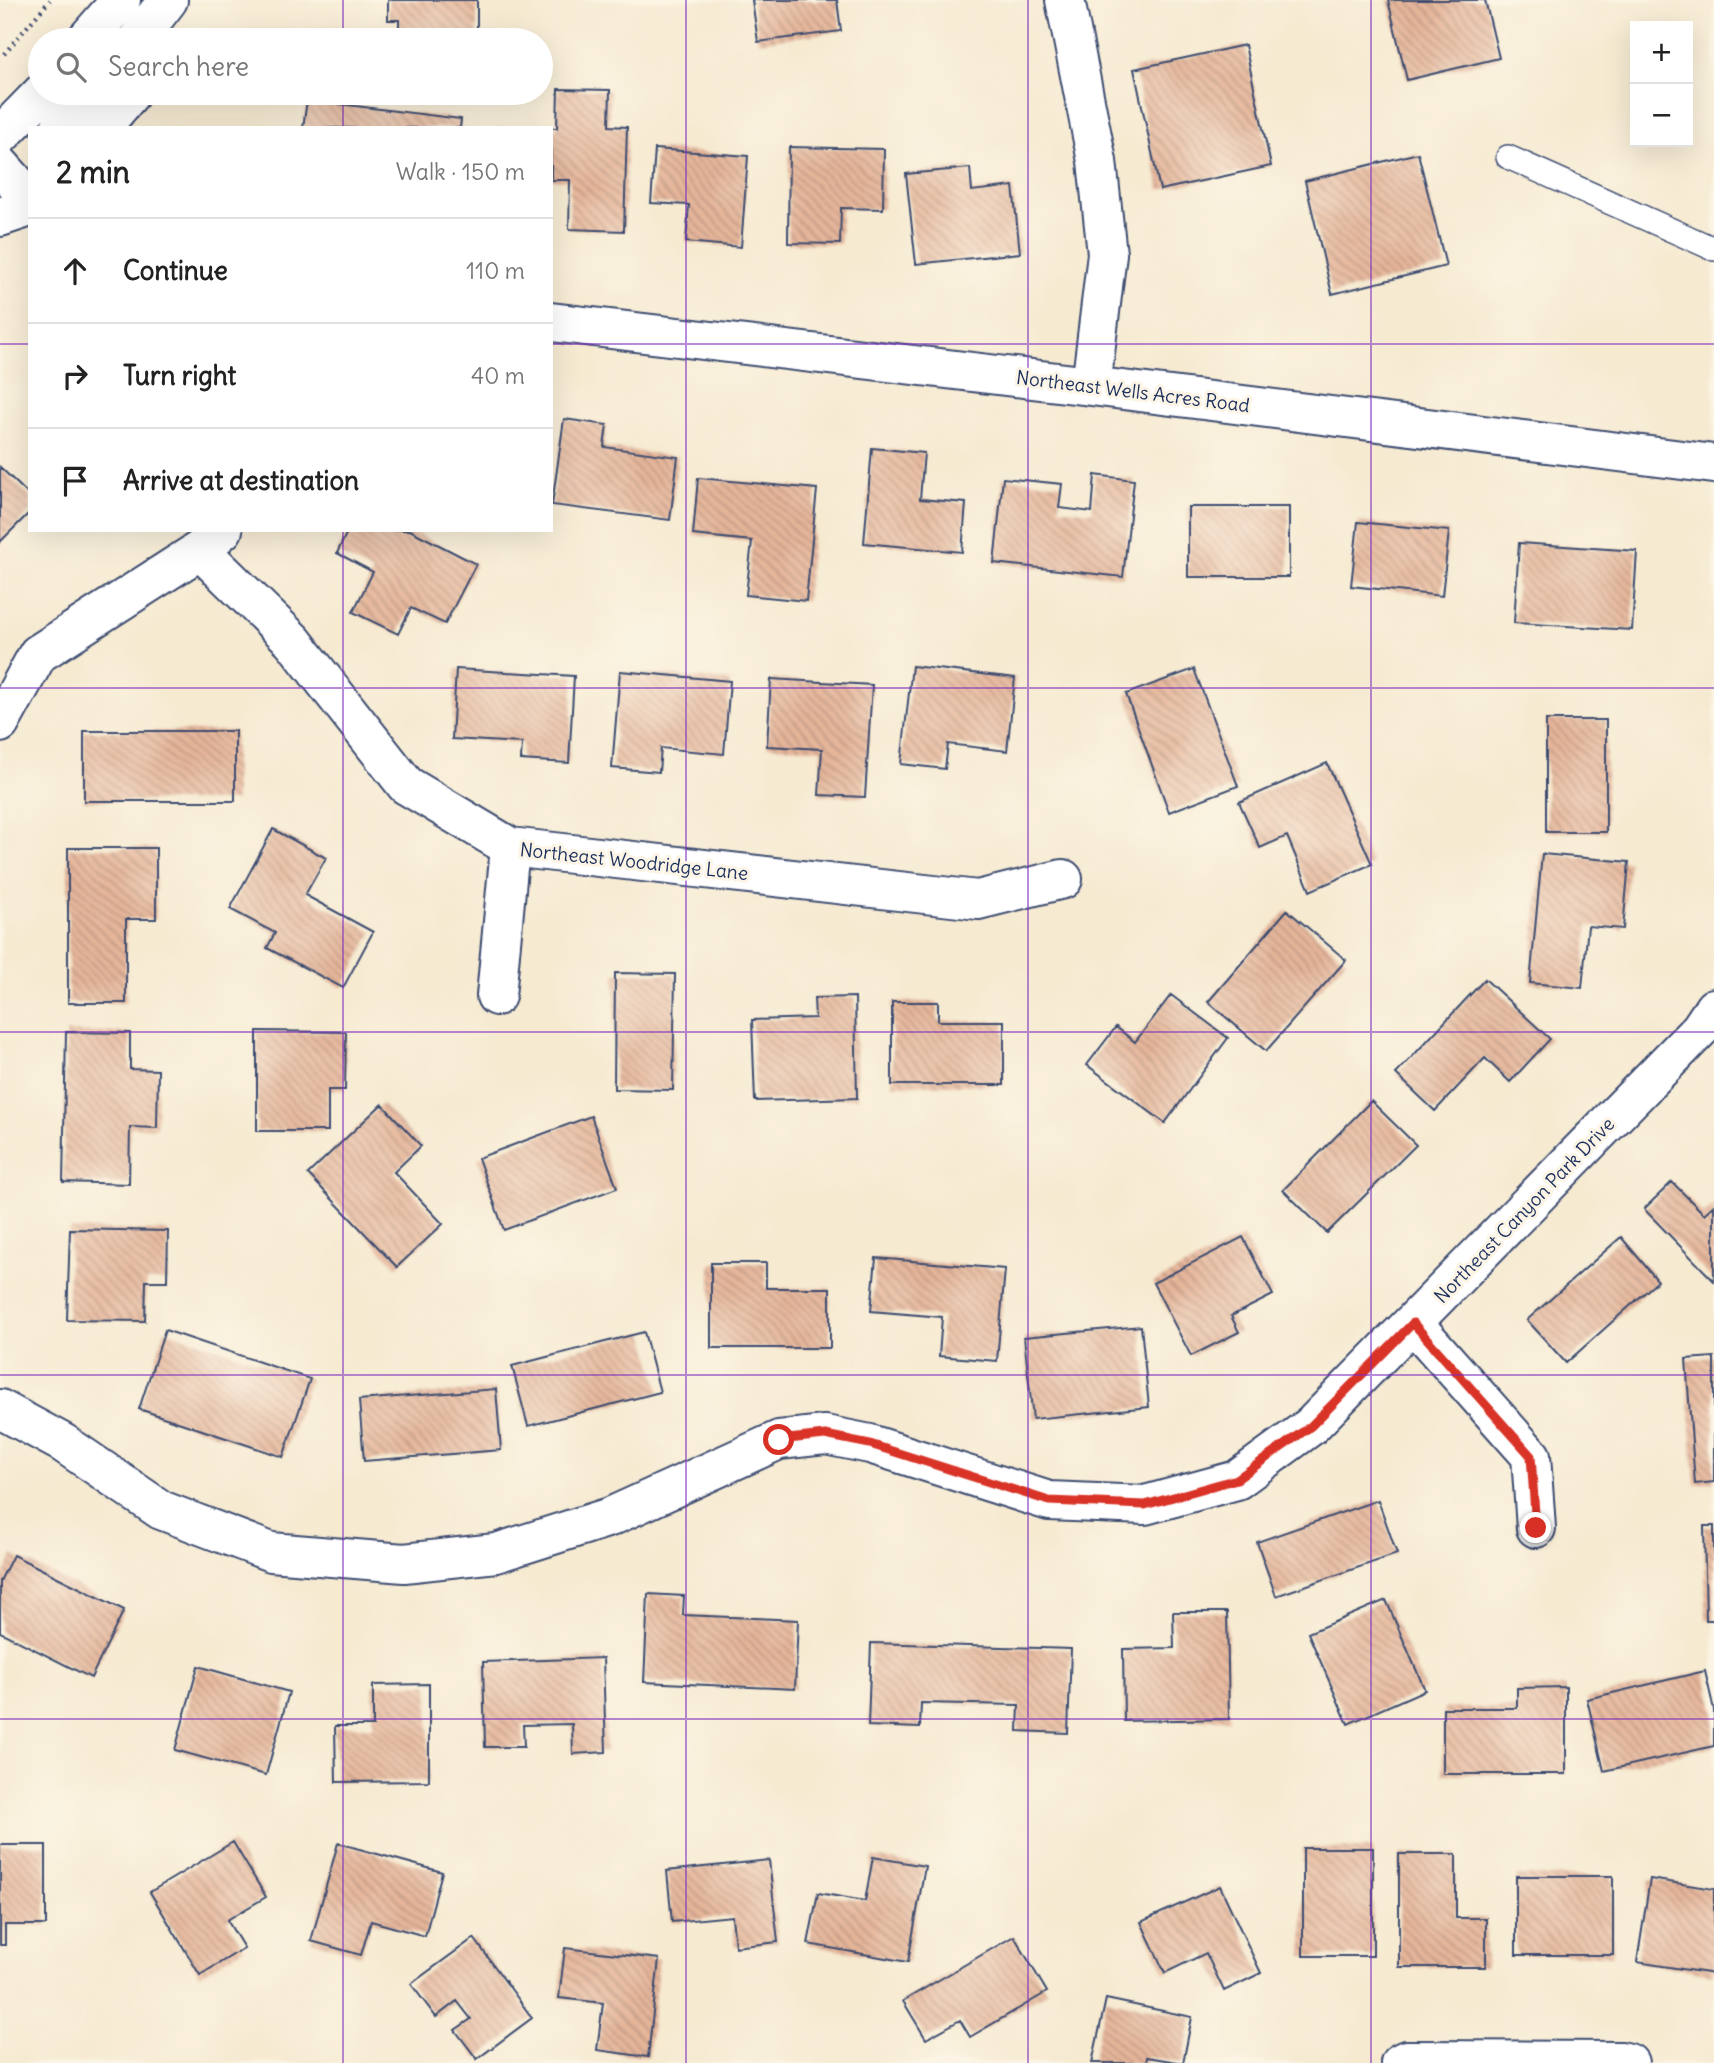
<!DOCTYPE html>
<html lang="en">
<head>
<meta charset="utf-8">
<style>
  :root { --surface:#fff; --page:#f2f2f2; --text:#222; --muted:#767676; --line:#e0e0e0 }
  body { margin:0; font-family:Delius,sans-serif; background:var(--page); color:var(--text) }
  .controls { position:absolute; right:21px; top:21px; display:grid; overflow:hidden; border-radius:0px; box-shadow:0 7px 28px #0002 }
  .controls button { width:63px; height:63px; display:grid; place-items:center; padding:0; border:0; border-bottom:2px solid var(--line); background:var(--surface); color:var(--text); font:35px sans-serif }
  .stop { position:absolute; width:21px; height:21px; margin:-16px; border:5px solid #d93025; border-radius:50%; background:#fff }
  .stop.end { background:#d93025; border-color:#fff; box-shadow:0 2px 7px #0008 }
  .list { margin:0; padding:0; list-style:none }
  h2 { display:flex; justify-content:space-between; align-items:center; height:91px; margin:0; padding:0 28px; font-size:30px }
  h2 small { font-size:23px; font-weight:400; color:var(--muted) }
  .list li { display:grid; grid-template-columns:46px 1fr auto; gap:21px; align-items:center; box-sizing:border-box; height:105px; padding:0 28px; border-top:2px solid var(--line) }
  .list b { display:block; font-size:26px; white-space:nowrap }
  .list em { font-size:23px; font-style:normal; color:var(--muted) }
  .icon { flex:none; width:38px; height:38px; fill:none; stroke:currentColor; stroke-width:2; stroke-linecap:round; stroke-linejoin:round }
  .map { position:relative; flex:none; width:1714px; height:2063px; overflow:hidden }
  .search { position:absolute; background:var(--surface); box-shadow:0 7px 28px #0002; left:28px; top:28px; width:525px; height:77px; display:flex; align-items:center; gap:18px; box-sizing:border-box; padding:0 24px; border-radius:38px; color:var(--muted); font-size:26px }
  .panel { position:absolute; background:var(--surface); box-shadow:0 7px 28px #0002; left:28px; top:126px; width:525px; height:406px; border-radius:0px }
  .map>svg:first-child { display:block }
  .building { fill:url(#building-back-hatch) }
  .lines { fill:none; stroke-linecap:round; stroke-linejoin:round }
  .service-casing { stroke:#3c4b6f; stroke-width:26 }
  .minor-casing { stroke:#3c4b6f; stroke-width:42 }
  .tertiary-casing { stroke:#3c4b6f; stroke-width:42 }
  .secondary-casing { stroke:#3c4b6f; stroke-width:42 }
  .path { stroke:#3c4b6f; stroke-width:4.5; stroke-dasharray:2 5; stroke-linecap:butt }
  .service { stroke:#fff; stroke-width:23 }
  .minor { stroke:#fff; stroke-width:38 }
  .tertiary { stroke:#fff; stroke-width:38 }
  .secondary { stroke:#fff; stroke-width:38 }
  .route { stroke:#d93025; stroke-width:9 }
  .grid { fill:none; stroke:#7b2cbf; stroke-width:2; stroke-opacity:0.55 }
  .labels { text-anchor:middle; dominant-baseline:central; stroke-width:6; stroke-linejoin:round; paint-order:stroke }
  .street-label { font-size:19px; fill:#1b2f5e; stroke:#fcf5e5 }
</style>
</head>
<body>
<div class="map">
<svg width="1714" height="2063" viewBox="0 0 1714 2063">
  <defs>
    <pattern id="building-back-hatch" width="6" height="6" patternUnits="userSpaceOnUse" patternTransform="scale(1.75)"><rect width="6" height="6" fill="#e6b69a"/><path d="M-1 5l2 2M0 0l6 6M5-1l2 2" fill="none" stroke="#ba9481"/></pattern>
  </defs>
  <rect width="100%" height="100%" fill="#fcf5e5"/>
  <filter id="ink" filterUnits="userSpaceOnUse"><feTurbulence type="fractalNoise" baseFrequency=".0143" numOctaves="2"/><feDisplacementMap in="SourceGraphic" scale="14" xChannelSelector="R" yChannelSelector="G"/><feConvolveMatrix kernelMatrix="1 2 1 2 8 2 1 2 1" color-interpolation-filters="sRGB"/></filter>
  <filter id="wash" filterUnits="userSpaceOnUse"><feTurbulence type="fractalNoise" baseFrequency=".00686" numOctaves="4" result="noise"/><feDisplacementMap in="SourceGraphic" scale="28" xChannelSelector="R" yChannelSelector="G"/><feGaussianBlur stdDeviation="1.57" result="paint"/><feColorMatrix in="noise" values="0 0 0 0 0 0 0 0 0 0 0 0 0 0 0 0 0 1.4 0 .05"/><feComposite in="paint" operator="in"/></filter>
  <g filter="url(#wash)">
    <rect width="100%" height="100%" fill="#f6ead1"/>
    <g id="blocks">
      <path class="building" d="M388 0H477V40H399V20H388Z
        M752 0H837L841 31 758 42Z
        M1388 0H1485L1499 58 1407 80Z
        M1245 45 1271 166 1160 190 1134 69Z
        M558 89 610 90 609 126 627 127 624 231 569 229 570 180H551V128H557Z
        M307 100 461 119 460 128H303Z
        M789 147 884 149 883 209 841 208 840 244 788 243Z
        M655 149 748 156 741 247 686 242 689 205 651 203Z
        M1418 153 1446 266 1332 294 1305 181Z
        M970 168 972 191 1013 186 1020 253 916 264 906 174Z
        M564 419 607 425 604 447 678 457 670 520 552 505Z
        M872 448 924 453 920 499 966 503 962 552 864 543Z
        M0 467 30 496V512L0 542Z
        M1095 475 1134 480 1123 577 994 563 1003 478 1062 484 1059 508 1092 512Z
        M698 478 817 489 806 601 746 595 752 541 693 535Z
        M1188 507H1289V577H1188Z
        M1358 522 1449 531 1442 596 1351 586Z
        M348 530H410L476 564 445 624 411 608 398 634 353 612 373 572 337 553Z
        M1519 543 1637 551 1632 630 1514 623Z
        M912 666 1015 678 1007 751 948 744 945 769 901 764Z
        M456 669 574 676 569 763 521 760 522 743 452 739Z
        M1194 669 1238 786 1169 812 1126 694Z
        M620 671 730 681 724 754 661 748 659 772 612 768Z
        M771 679 872 685 865 797 819 795 822 749 767 746Z
        M1546 720H1606V832H1546Z
        M84 731H235V801H84Z
        M1327 763 1372 864 1310 891 1287 836 1260 848 1239 802Z
        M273 829 326 858 305 895 373 932 343 988 267 948 275 933 230 909Z
        M68 848H156V919H126V1003H68Z
        M1542 854 1629 862 1623 929 1588 926 1582 988 1530 983Z
        M1287 910 1346 960 1266 1051 1208 1002Z
        M615 973 675 974 673 1090 614 1089Z
        M1485 979 1550 1039 1510 1082 1485 1058 1435 1111 1396 1074Z
        M1171 995 1228 1038 1165 1123 1087 1065 1116 1027 1135 1042Z
        M855 997 857 1098 755 1101 752 1020 815 1018 814 998Z
        M892 1002H938V1021H1004V1085H892Z
        M257 1031 346 1032 345 1090H328V1131H257Z
        M66 1032 130 1033V1069L158 1070 157 1128 130 1127 129 1184 63 1182Z
        M1371 1101 1416 1145 1327 1233 1283 1190Z
        M382 1104 421 1146 394 1172 443 1224 397 1267 308 1174Z
        M591 1116 617 1188 504 1230 478 1158Z
        M1672 1182 1704 1214 1714 1205V1281L1644 1209Z
        M70 1229 168 1231 167 1281H146L145 1321 67 1320Z
        M1243 1237 1273 1295 1231 1316 1239 1332 1191 1356 1153 1283Z
        M1621 1237 1658 1281 1566 1363 1527 1320Z
        M876 1258 1005 1269 997 1361 939 1356 942 1317 871 1311Z
        M711 1263H766V1288H830V1348H711Z
        M1141 1326 1149 1407 1033 1419 1024 1337Z
        M165 1330 310 1379 283 1457 139 1409Z
        M644 1332 660 1392 528 1426 512 1366Z
        M1714 1357V1482L1695 1484 1686 1359Z
        M496 1389 501 1450 364 1461 359 1400Z
        M1378 1500 1397 1554 1276 1596 1257 1542Z
        M1704 1526H1714V1620H1706Z
        M13 1555 124 1610 91 1678 0 1632V1581Z
        M648 1594 684 1596 683 1615 798 1620 795 1689 644 1682Z
        M1386 1600 1425 1690 1348 1724 1308 1633Z
        M1173 1612H1227L1229 1719 1124 1721 1123 1649 1174 1648Z
        M871 1643 1071 1649 1068 1733 1018 1731 1019 1705 921 1703 920 1728 868 1726Z
        M603 1658 606 1752 573 1754 572 1724 523 1725 524 1747H485L483 1662Z
        M198 1666 289 1692 266 1775 175 1750Z
        M1705 1671 1714 1710V1746L1604 1771 1587 1699Z
        M429 1684V1781L336 1782 335 1726H373V1685Z
        M1566 1687V1774H1443V1708H1517V1688Z
        M233 1842 266 1897 227 1920 244 1948 200 1975 150 1892Z
        M338 1843 442 1872 425 1936 371 1921 361 1955 311 1941Z
        M0 1845H46V1925H5V1945H0Z
        M1303 1848H1373V1956H1303Z
        M1399 1854H1456V1918H1486V1967H1399Z
        M873 1857 925 1866 908 1962 808 1944 818 1893 865 1901Z
        M769 1860 778 1942 735 1947 732 1916 672 1922 667 1871Z
        M1516 1876H1613V1955H1516Z
        M1650 1879 1714 1889V1974L1637 1962Z
        M1220 1886 1261 1973 1224 1991 1206 1953 1165 1973 1141 1922Z
        M1014 1936 1047 1992 970 2037 960 2020 926 2039 903 2001Z
        M474 1938 532 2018 477 2059 455 2030 471 2019 457 2001 436 2017 411 1984Z
        M565 1948 659 1959 648 2057 597 2050 603 2003 559 1998Z
        M1106 1999 1192 2017 1183 2063 1147 2057 1146 2063H1092Z"/>
    </g>
  </g>
  <g filter="url(#ink)">
    <use href="#blocks" fill-opacity="0" stroke="#3c4b6f" stroke-width="2"/>
    <g class="lines">
      <defs>
        <path id="service" d="M1508 157 1714 249"/>
        <path id="minor" d="M1065 0 1097 161 1107 254 1091 386
          M551 322 1091 386 1714 464
          M200 550 293 641 406 785 510 847 978 900 1063 879
          M0 723 38 654 200 550 223 530
          M496 996 510 847
          M1413 1323 1531 1456 1536 1528
          M0 1409 63 1443 161 1510 271 1552 404 1563 496 1553 610 1517 779 1440 825 1435 870 1444 1049 1501 1145 1505 1237 1480 1311 1426 1700 1029 1714 1008
          M1400 2063 1406 2060 1621 2061 1629 2063"/>
        <path id="tertiary" d="M0 165 30 199"/>
        <path id="secondary" d="M86 40 121 0
          M137 40 168 0
          M60 128 92 93
          M101 128 131 93
          M0 136 42 93
          M0 217 30 207"/>
      </defs>
      <use href="#service" class="service-casing"/>
      <use href="#minor" class="minor-casing"/>
      <use href="#tertiary" class="tertiary-casing"/>
      <use href="#secondary" class="secondary-casing"/>
      <path class="path" d="M4 54 50 0"/>
      <use href="#service" class="service"/>
      <use href="#minor" class="minor"/>
      <use href="#tertiary" class="tertiary"/>
      <use href="#secondary" class="secondary"/>
    </g>
  </g>
  <g class="lines" filter="url(#ink)">
    <path class="route" d="M779 1440 825 1435 870 1444 1049 1501 1145 1505 1237 1479 1311 1426 1413 1323 1531 1456 1536 1528"/>
  </g>
  <path class="grid" d="M343 0V40M686 0V2063M1028 0V2063M1371 0V2063M343 93V128M0 344H30M551 344H1714M343 530V2063M0 688H1714M0 1032H1714M0 1375H1714M0 1719H1714"/>
  <g class="labels">
    <g class="street-label">
      <text transform="translate(1133 391) rotate(7)">Northeast Wells Acres Road</text>
      <text transform="translate(634 861) rotate(6)">Northeast Woodridge Lane</text>
      <text transform="translate(1524 1210) rotate(-46)">Northeast Canyon Park Drive</text>
    </g>
  </g>
</svg>
<div class="controls">
<button>+</button>
<button>−</button>
</div>
<div class="stop" style="left:779px;top:1440px"></div>
<div class="stop end" style="left:1536px;top:1528px"></div>
<div class="search"><svg class="icon" aria-label="search" viewBox="0 0 24 24"><circle cx="10" cy="10" r="6"/><path d="M15 15l6 6"/></svg>Search here</div>
<section class="panel">
<h2>2 min<small>Walk · 150 m</small></h2>
<ul class="list">
<li><svg class="icon" aria-label="ahead" viewBox="0 0 24 24"><path d="M12 20V5M6 11l6-6 6 6"/></svg><div><b>Continue</b></div><em>110 m</em></li>
<li><svg class="icon" aria-label="right" viewBox="0 0 24 24"><path d="M7 20v-9h11M14 6l5 5-5 5"/></svg><div><b>Turn right</b></div><em>40 m</em></li>
<li><svg class="icon" aria-label="arrive" viewBox="0 0 24 24"><path d="M6 21V4h12l-3 4 3 4H6"/></svg><div><b>Arrive at destination</b></div></li>
</ul>
</section>
</div>
</body>
</html>
